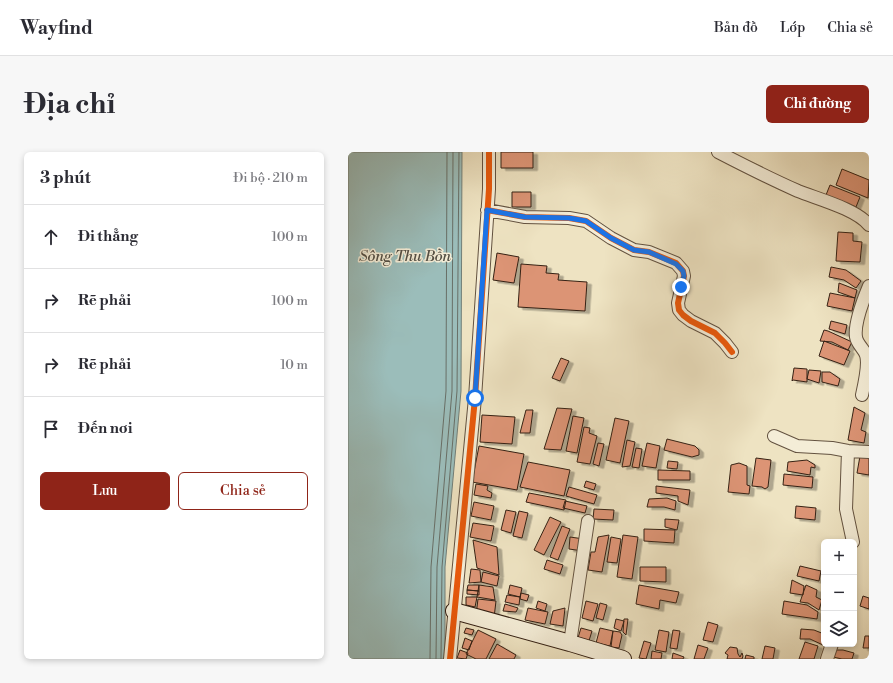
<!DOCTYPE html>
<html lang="vi">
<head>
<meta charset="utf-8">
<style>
  :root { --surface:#fff; --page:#f7f7f7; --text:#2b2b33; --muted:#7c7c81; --line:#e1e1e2; --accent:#8f2418 }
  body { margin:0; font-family:"Libre Bodoni",serif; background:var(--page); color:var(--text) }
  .controls { position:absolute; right:12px; bottom:12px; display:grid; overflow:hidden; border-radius:6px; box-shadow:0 2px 6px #0003 }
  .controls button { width:36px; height:36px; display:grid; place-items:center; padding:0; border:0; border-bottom:1px solid var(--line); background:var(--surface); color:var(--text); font:20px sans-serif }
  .stop { position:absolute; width:12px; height:12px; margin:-9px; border:3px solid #1a73e8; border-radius:50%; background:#fff }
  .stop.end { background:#1a73e8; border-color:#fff; box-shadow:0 1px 4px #0008 }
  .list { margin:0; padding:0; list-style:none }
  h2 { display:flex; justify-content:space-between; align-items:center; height:52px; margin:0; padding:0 16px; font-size:17px }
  h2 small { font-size:13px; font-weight:400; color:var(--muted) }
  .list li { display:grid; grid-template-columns:26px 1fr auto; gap:12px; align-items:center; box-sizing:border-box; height:64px; padding:0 16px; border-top:1px solid var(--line) }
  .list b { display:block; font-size:15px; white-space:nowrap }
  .list em { font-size:13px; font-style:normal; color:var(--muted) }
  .actions { display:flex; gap:8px; padding:12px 16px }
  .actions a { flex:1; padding:9px 0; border:1px solid var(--accent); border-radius:6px; text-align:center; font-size:14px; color:var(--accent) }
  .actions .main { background:var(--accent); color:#fff }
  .icon { flex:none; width:22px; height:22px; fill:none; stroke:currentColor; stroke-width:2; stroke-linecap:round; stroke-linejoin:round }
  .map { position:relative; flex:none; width:521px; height:507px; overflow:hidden; border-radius:6px }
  header { display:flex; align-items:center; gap:24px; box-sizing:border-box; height:56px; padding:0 20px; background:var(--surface); border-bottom:1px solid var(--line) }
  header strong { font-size:19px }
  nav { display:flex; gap:22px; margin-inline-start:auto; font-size:14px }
  .intro { display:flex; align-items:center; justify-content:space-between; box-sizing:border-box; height:96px; padding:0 24px }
  h1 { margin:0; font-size:28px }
  .button { padding:10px 18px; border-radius:6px; background:var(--accent); color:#fff; font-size:14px; font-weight:700 }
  main { display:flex; gap:24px; padding:0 24px }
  aside { flex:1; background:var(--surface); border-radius:6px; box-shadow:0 2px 6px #0003 }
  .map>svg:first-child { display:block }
  .water { fill:#9bbdba; stroke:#727f78 }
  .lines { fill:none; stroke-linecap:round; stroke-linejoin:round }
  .shore { stroke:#686f67; stroke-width:1 }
  .building { fill:#dc9474; stroke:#352114; filter:url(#shadow) }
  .street-casing { stroke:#635240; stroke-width:14 }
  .secondary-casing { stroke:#352114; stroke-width:18 }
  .street { stroke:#f4edd7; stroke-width:12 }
  .secondary { stroke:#f4edd7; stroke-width:16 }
  .cycleway-casing { stroke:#f4edd7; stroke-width:8 }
  .cycleway { stroke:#e8590c; stroke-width:6 }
  .route { stroke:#1a73e8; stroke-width:5 }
  .labels { text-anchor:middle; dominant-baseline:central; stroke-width:3; stroke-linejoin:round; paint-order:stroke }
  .water-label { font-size:15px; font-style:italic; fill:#545046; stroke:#f4edd7 }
</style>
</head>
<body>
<header>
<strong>Wayfind</strong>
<nav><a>Bản đồ</a><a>Lớp</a><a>Chia sẻ</a></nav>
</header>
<div class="intro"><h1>Địa chỉ</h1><a class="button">Chỉ đường</a></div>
<main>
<aside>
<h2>3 phút<small>Đi bộ · 210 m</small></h2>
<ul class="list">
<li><svg class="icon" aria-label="ahead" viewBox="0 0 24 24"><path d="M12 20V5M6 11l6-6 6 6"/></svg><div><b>Đi thẳng</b></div><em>100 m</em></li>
<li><svg class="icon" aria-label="right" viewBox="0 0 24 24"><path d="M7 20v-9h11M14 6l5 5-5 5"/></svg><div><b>Rẽ phải</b></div><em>100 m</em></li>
<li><svg class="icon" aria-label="right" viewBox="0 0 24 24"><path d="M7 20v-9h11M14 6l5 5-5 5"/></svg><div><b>Rẽ phải</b></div><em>10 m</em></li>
<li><svg class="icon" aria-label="arrive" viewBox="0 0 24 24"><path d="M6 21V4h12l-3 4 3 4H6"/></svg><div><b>Đến nơi</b></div></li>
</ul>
<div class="actions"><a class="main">Lưu</a><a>Chia sẻ</a></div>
</aside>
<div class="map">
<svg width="521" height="507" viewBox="0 0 521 507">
  <defs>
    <filter id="shadow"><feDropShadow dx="4.5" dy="2.5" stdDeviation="0" flood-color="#0004"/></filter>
  </defs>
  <rect width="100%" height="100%" fill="#eee3c2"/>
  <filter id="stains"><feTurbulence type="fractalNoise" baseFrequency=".005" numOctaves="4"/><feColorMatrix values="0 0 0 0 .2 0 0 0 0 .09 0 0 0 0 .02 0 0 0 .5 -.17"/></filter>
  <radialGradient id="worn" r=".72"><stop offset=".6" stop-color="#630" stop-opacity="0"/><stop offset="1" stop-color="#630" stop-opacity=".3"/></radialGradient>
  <path class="water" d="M0 0H114L113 239 97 415V507H0Z"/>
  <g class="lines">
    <path class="shore" d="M82 507 83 415 98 239 99 0
      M88 507 89 415 104 239 105 0
      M93 507 94 415 109 239 111 0"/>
  </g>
  <path class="building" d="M153 0H185V16H153Z
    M494 17 521 28 520 46 488 33Z
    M482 33 512 45 508 55 478 43Z
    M164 40H183V55H164Z
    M490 80 505 81V89L514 90 512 110 488 109Z
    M149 101 171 105 166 131 145 128Z
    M173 112 199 114 198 121 211 122 210 128 239 130 237 159 170 155Z
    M483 115 498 118 513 129 508 136 496 128 481 125Z
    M491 131 509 138 507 146 490 140Z
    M482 141 507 146 504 159 479 154Z
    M483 169 499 173 497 182 481 177Z
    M476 178 480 179 504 190 500 198 484 190 472 189Z
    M476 189 502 199 496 213 471 204Z
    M213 206 221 209 212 229 204 226Z
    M446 216 459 217V230L445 228 444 229Z
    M461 218 473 219 471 231 459 227Z
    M474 220H482L492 227 490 234 474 230Z
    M506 255 517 261 513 278 518 280 516 291 500 288Z
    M209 256 224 257 213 298 196 297Z
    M178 258H185L182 281H172Z
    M134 263 167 265 164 292 132 290Z
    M225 264 236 266 229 301 218 299Z
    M267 266 281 269 272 311 258 308Z
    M236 275 242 276 241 281 249 284 242 312 229 310Z
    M319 287 347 294 351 298V303L344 305 316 298Z
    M279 288 287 290 282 314 274 315Z
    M250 291 256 292 251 314 245 312Z
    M299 291 312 294 308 316 294 314Z
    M131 294 176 302 169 338 124 330Z
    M288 296 294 297 291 316 284 315Z
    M512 304 521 306V323L509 321Z
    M408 306 423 308 420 335 417 337 414 335 404 334Z
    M459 308 467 313V316L463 315 462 323 439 319 440 310Z
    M320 309 330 310 329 317 319 316Z
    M180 310 222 318 216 344 172 335Z
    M391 311 399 314V333L402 334 401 342 380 340 383 313Z
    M310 318 342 319V328H310Z
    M436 322 465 325 464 336 435 333Z
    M238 329 248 332 246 338 236 335Z
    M128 332 140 334 139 338 144 341 143 346 126 343Z
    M308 334 342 338 340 353 330 349V344L308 341Z
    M221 335 249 343 246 352 218 344Z
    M181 341 218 348 216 358 178 350Z
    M319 346 328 349 327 358 316 355H299L301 347Z
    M217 349 239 354 237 361 215 356Z
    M126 350 146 354 143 368 123 364Z
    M448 354 468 356 467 368 447 366Z
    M246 357 266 358 265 368 245 367Z
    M158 358 168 360 163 381 153 378Z
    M171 359 180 361 174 386 165 384Z
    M202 365 213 370 196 403 186 398Z
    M317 367 331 368 329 378 317 375Z
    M125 371 146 374 143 389 122 385Z
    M214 374 222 377 210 408 202 405Z
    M296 377 327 378 326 391 296 389Z
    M261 383 254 420 240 418 243 400H247L250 385Z
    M275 383 290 385 284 427 269 425Z
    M222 385 236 387 235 399 221 397Z
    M263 385 273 387 269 411 259 410Z
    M125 388 149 395 151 423 129 416Z
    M199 408 215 413 212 422 196 417Z
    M452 414 473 419 471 429 449 424Z
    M292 415H318V430L292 429Z
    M123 417 132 418 133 430 121 431Z
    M135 420 151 424 149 434 133 430Z
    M444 428 456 434 455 443 442 441Z
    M120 433H131V439L119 438Z
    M131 433 145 435 147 448 129 445Z
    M162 433 174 436 172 445 160 442Z
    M291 433 331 440 328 451 312 448 311 457 288 452Z
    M458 433 469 438 468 445 474 448 471 458 460 451 452 450Z
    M119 438 131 439V443L119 442Z
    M173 441 181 443 179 449 172 447Z
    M159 443 172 445 171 453 157 450Z
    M515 444 521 446V457L512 454Z
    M118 445H129L127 455 118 453Z
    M130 447 148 449 146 466 128 463Z
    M190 449 199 452 197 459 188 456Z
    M238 449 250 452 245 469 234 466Z
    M436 449 459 453 470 460 469 467 434 462Z
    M252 451 259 453 255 468 248 466Z
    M157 452 170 456 168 460 155 459Z
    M180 456 200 460 197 472 177 468Z
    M217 456 215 474 202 472 205 459Z
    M268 467 276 469 273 479 266 476Z
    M276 467H280L278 483 275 480Z
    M360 470 370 473 365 490 355 488Z
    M118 476 126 478 124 483 116 481Z
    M233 476 244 479 240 492 229 489Z
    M252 476 265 479 262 494 248 491Z
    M453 477 466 478 476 482 475 493 462 487H452Z
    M130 478 148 487 138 507H128L118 502Z
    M311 478 321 480 318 500 307 498Z
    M325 478 332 479 329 497 322 496Z
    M265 479 272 480 274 483 271 496 263 495Z
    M517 484H521V496H515Z
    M117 486 124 489 121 498 114 496Z
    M296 489 303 491 298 507 291 506Z
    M457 490 470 494 466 507H451Z
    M149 492 168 503 166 507H141Z
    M350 493 360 496 356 507H346Z
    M417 494 427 496 425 507H414Z
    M382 495 389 496 390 502 392 505 394 501 395 504 394 507H379L380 503 377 501Z
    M112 498 120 501 118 507 109 506Z
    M487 498H495L506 501 504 507H494L485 505Z
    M304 499 314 501 313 507H303Z
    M325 501 336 505 335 507H324Z
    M398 503 406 505V507H397Z"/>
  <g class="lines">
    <defs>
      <path id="street" d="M370 0C397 14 423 27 450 39 470 47 508 57 521 73
        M139 58 177 65 221 66 238 69 263 86 286 98 301 100 328 111 335 119 336 124 330 151 331 158 335 163 343 169 367 181 377 191 384 200
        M514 243C516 234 521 212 518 203 516 197 509 192 508 185 506 172 516 146 521 134
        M426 284 449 294 484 296 500 299 521 300
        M500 299 498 357 505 390
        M222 491 240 369
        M102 507 127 246 141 37V0
        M479 507 484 492"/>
      <path id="secondary" d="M106 459 222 491 275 507"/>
    </defs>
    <use href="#street" class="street-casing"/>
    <use href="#secondary" class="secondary-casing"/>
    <use href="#street" class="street"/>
    <use href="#secondary" class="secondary"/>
    <defs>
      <path id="cycleway" d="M139 58 177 65 221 66 238 69 263 86 286 98 301 100 328 111 335 119 336 124 330 151 331 158 335 163 343 169 367 181 377 191 384 200
        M102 507 127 246 141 37V0"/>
    </defs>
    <use href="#cycleway" class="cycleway-casing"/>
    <use href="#cycleway" class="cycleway"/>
  </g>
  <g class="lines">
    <path class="route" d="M127 246 139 58 177 65 221 66 238 69 263 86 286 98 301 100 328 112 335 119 336 124 333 135"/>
  </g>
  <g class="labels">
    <g class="water-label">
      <text x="57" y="104">Sông Thu Bồn</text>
    </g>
  </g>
  <rect width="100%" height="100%" filter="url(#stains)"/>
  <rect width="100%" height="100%" fill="url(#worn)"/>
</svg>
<div class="controls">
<button>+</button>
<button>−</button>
<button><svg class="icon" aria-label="layers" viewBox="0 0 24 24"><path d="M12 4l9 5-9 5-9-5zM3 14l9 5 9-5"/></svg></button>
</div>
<div class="stop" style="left:127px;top:246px"></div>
<div class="stop end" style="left:333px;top:135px"></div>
</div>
</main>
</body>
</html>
